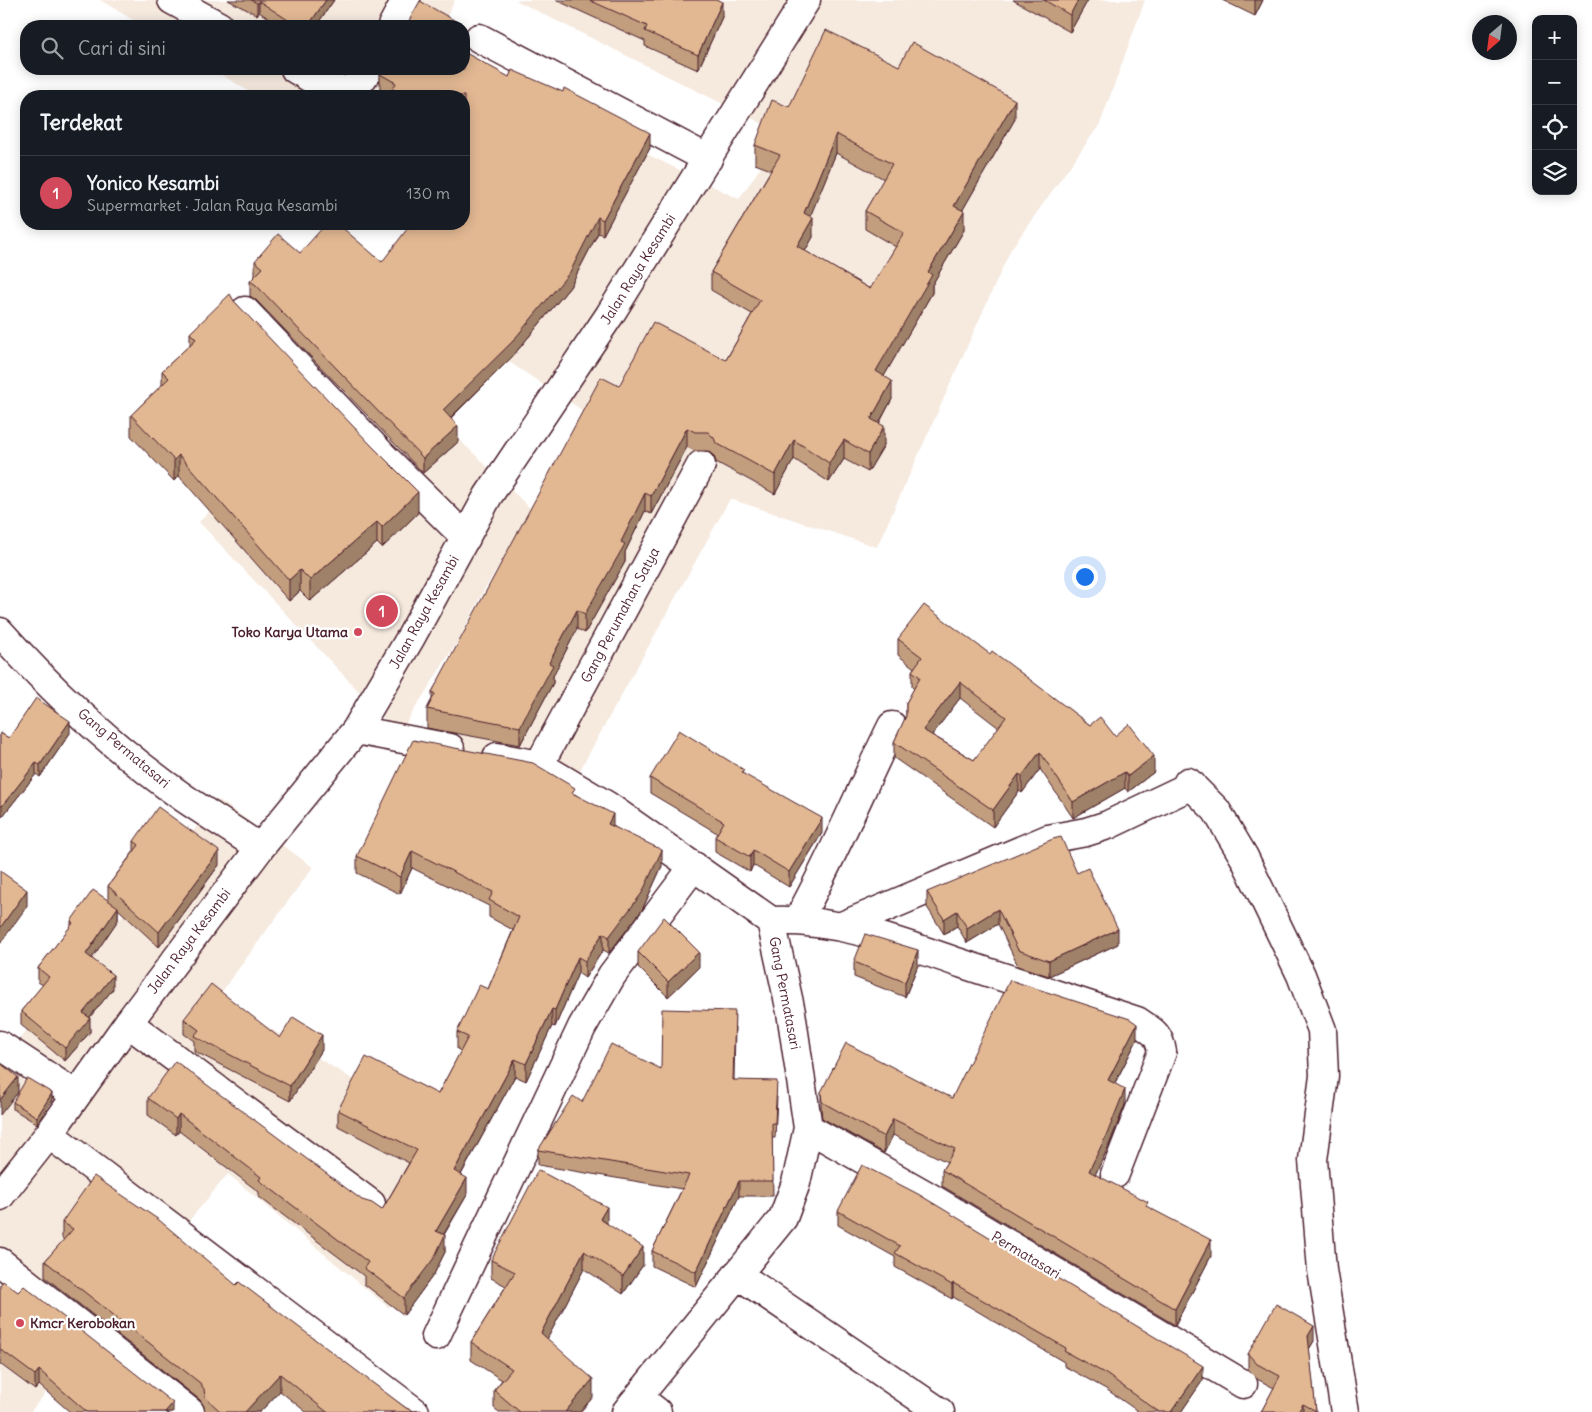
<!DOCTYPE html>
<html lang="id">
<head>
<meta charset="utf-8">
<style>
  :root { --surface:#171b24; --page:#242831; --text:#f1f3f6; --muted:#9ea1a6; --line:#363941; --accent:#d1495b }
  body { margin:0; font-family:Delius,sans-serif; background:var(--page); color:var(--text) }
  .controls { position:absolute; right:15px; top:15px; display:grid; overflow:hidden; border-radius:10px; box-shadow:0 2px 12px #0003 }
  .controls button { width:45px; height:45px; display:grid; place-items:center; padding:0; border:0; border-bottom:1px solid var(--line); background:var(--surface); color:var(--text); font:25px sans-serif }
  .compass { position:absolute; left:1472px; top:15px; width:45px; height:45px; border-radius:50%; background:var(--surface); box-shadow:0 2px 12px #0003; rotate:208deg }
  .you { position:absolute; left:1084px; top:576px; width:18px; height:18px; margin:-12px; border:4px solid #fff; border-radius:50%; background:#1a73e8; box-shadow:0 0 0 8px #1a73e833 }
  .badge { display:grid; place-items:center; width:32px; height:32px; border-radius:50%; background:var(--accent); color:#fff; font-size:16px; font-weight:700 }
  .pin { position:absolute; translate:-50% -50%; border:2px solid #fff; box-shadow:0 1px 5px #0006 }
  .list { margin:0; padding:0; list-style:none }
  h2 { display:flex; justify-content:space-between; align-items:center; height:65px; margin:0; padding:0 20px; font-size:21px }
  h2 small { font-size:16px; font-weight:400; color:var(--muted) }
  .list li { display:grid; grid-template-columns:32px 1fr auto; gap:15px; align-items:center; box-sizing:border-box; height:75px; padding:0 20px; border-top:1px solid var(--line) }
  .list b { display:block; font-size:19px; white-space:nowrap }
  .list p { margin:0; font-size:16px; white-space:nowrap; color:var(--muted) }
  .list em { font-size:16px; font-style:normal; color:var(--muted) }
  .icon { flex:none; width:28px; height:28px; fill:none; stroke:currentColor; stroke-width:2; stroke-linecap:round; stroke-linejoin:round }
  .map { position:relative; flex:none; width:1592px; height:1412px; overflow:hidden }
  .search { position:absolute; background:var(--surface); box-shadow:0 2px 12px #0003; left:20px; top:20px; width:450px; height:55px; display:flex; align-items:center; gap:12px; box-sizing:border-box; padding:0 18px; border-radius:20px; color:var(--muted); font-size:19px }
  .panel { position:absolute; background:var(--surface); box-shadow:0 2px 12px #0003; left:20px; top:90px; width:450px; height:140px; border-radius:20px }
  .map>svg:first-child { display:block }
  .built { fill:#f6eadf }
  .lines { fill:none; stroke-linecap:round; stroke-linejoin:round }
  .minor-casing { stroke:#4a1f2b; stroke-width:31 }
  .minor { stroke:#fff; stroke-width:28 }
  .wall { fill:#c29e7e; stroke:#4a1f2b; fill-rule:evenodd }
  .shaded-wall { fill:#9e8167; stroke:#4a1f2b }
  .building { fill:#e2b893; stroke:#4a1f2b; fill-rule:evenodd }
  .poi-dot { fill:#d1495b; stroke:#fff; stroke-width:2 }
  .labels { text-anchor:middle; dominant-baseline:central; stroke-width:4.5; stroke-linejoin:round; paint-order:stroke }
  .street-label { font-size:14px; fill:#4a1f2b; stroke:#fff }
  .poi-label { font-size:14px; font-weight:bold; fill:#4a1f2b; stroke:#fff; text-anchor:end }
</style>
</head>
<body>
<div class="map">
<svg width="1592" height="1412" viewBox="0 0 1592 1412">
  <rect width="100%" height="100%" fill="#fff"/>
  <filter id="ink" filterUnits="userSpaceOnUse"><feTurbulence type="fractalNoise" baseFrequency=".02" numOctaves="2"/><feDisplacementMap in="SourceGraphic" scale="10" xChannelSelector="R" yChannelSelector="G"/><feConvolveMatrix kernelMatrix="1 2 1 2 8 2 1 2 1" color-interpolation-filters="sRGB"/></filter>
  <g filter="url(#ink)">
    <path class="built" d="M100 0H455L442 26H143Z
      M515 0H1145L1100 124 1011 249 877 547 730 499 575 779 450 756 621 436 500 356 622 142 739 199 783 134Z
      M212 69H421L407 96H256Z
      M405 387 533 511 484 590 461 636 399 734 199 522 270 451 339 447Z
      M219 800 313 867 218 997 451 1139 389 1308 228 1174 30 1412H0V1062Z"/>
    <g class="lines">
      <defs>
        <path id="minor" d="M172 0 219 26
          M392 26 406 0
          M479 38 708 159
          M295 69C311 78 339 100 357 85 361 81 365 74 369 69
          M245 311 382 455 466 538
          M0 632C54 693 117 751 184 798 209 815 235 831 260 848
          M356 730 450 748
          M497 757 539 765 606 805 771 921 791 1012 808 1128 796 1183 783 1218 626 1412
          M539 765 701 465
          M1188 782 1216 810 1244 857 1301 975 1322 1030 1324 1076 1313 1160 1322 1270 1345 1412
          M798 920C833 857 860 791 892 726
          M771 921C838 918 901 943 963 964 1021 983 1079 1002 1137 1021 1152 1031 1159 1033 1162 1052L1115 1174
          M842 926 1048 839 1086 832 1108 825 1192 785
          M128 1023 371 1204
          M0 1045 76 1095
          M808 1128 926 1195 1243 1384
          M49 1134 415 1412
          M0 1196 49 1134 128 1023 260 848 356 730 411 637 488 496 609 316 806 0
          M0 1262 190 1412
          M737 1274 940 1412
          M436 1336 582 1027 612 975 694 866
          M638 1397 657 1412"/>
      </defs>
      <use href="#minor" class="minor-casing"/>
      <use href="#minor" class="minor"/>
    </g>
    <path class="wall" d="M228 0H334L316 26H280L259 12 257 15Z
      M556 0H718L722 17 698 70 645 46V41Z
      M1013 0H1088L1070 32Z
      M1222 0H1263L1255 16Z
      M899 66 1015 119 962 211 964 230 932 285V293L884 376 892 399 879 424 884 445 868 472 844 459 829 482 794 459 775 494 716 462 714 456 708 451H695L687 447 651 514 645 511 625 552V562L585 633 577 629 553 676V683L520 745 427 728V709L432 699V692L619 386 726 360 752 314 711 290V272L771 170 755 164V145L789 107ZM836 153 884 179 865 211V229L896 247 870 289 805 251 813 237 810 216Z
      M380 74 509 77 650 148 603 235 598 233 570 287 512 357 451 418 458 442 423 473 256 300 250 296V281L255 276V261L300 253 382 262 464 224 390 95 380 90Z
      M234 301 418 513 382 548 377 543 310 601 300 591 289 601 179 476 174 481 131 436V415L162 385V371L190 345V333Z
      M898 639 990 654 1090 725 1115 736 1154 772 1128 792 1125 788 1073 818 1040 769 1022 793 1019 791 993 827 894 758V742L906 717V703L914 689 912 687V671L914 668 898 655ZM960 698 999 728 974 760 932 735Z
      M0 733 9 738 70 733 40 777 36 774 2 817 0 816Z
      M744 775 822 833 789 887 753 865 750 872 715 852V837L717 833 650 793V778Z
      M575 794 662 866 642 910 609 953 603 950 585 978 578 973 555 1027 552 1026 526 1081 515 1076 461 1175 467 1195 444 1235 445 1252 434 1274 404 1315 364 1284V1276L259 1197V1192L179 1131 176 1135 148 1115V1098L382 1210 409 1163 338 1126V1110L438 1094 461 1051 457 1049V1032L488 989 513 930 489 917V906L412 868 400 894 357 873V856Z
      M134 841 219 865 159 947 118 909V920L92 958 113 989 89 1018 90 1032 65 1061 21 1025V1011L43 985 38 982V968L71 926V921L108 900V886L134 851Z
      M1077 873 1118 944 1049 976 1018 966 998 924 967 943 957 926 944 934 927 907V892Z
      M638 952 699 967 668 997 638 967Z
      M854 962 918 965 905 997 854 977Z
      M184 1019 280 1038 322 1050 290 1101 194 1051V1041L184 1034Z
      M735 1027 734 1080 777 1097 775 1138H772L773 1196H739L696 1287 652 1266V1251L682 1189 538 1165V1150L582 1102 661 1069Z
      M1137 1040 1115 1083 1125 1105 1107 1150 1095 1175 1148 1208 1211 1256 1175 1325 942 1186V1170L947 1162 893 1135 884 1153 822 1118 821 1108V1092L952 1098Z
      M52 1100 37 1124 13 1109V1102Z
      M838 1211 1203 1380 1181 1412H1139L1106 1389 1064 1366V1362L953 1297 952 1299 895 1267V1257L838 1225Z
      M62 1222 236 1285 406 1408 413 1411 423 1412H306L280 1391 260 1412H205L204 1406 200 1400 45 1277V1261L64 1240 62 1238Z
      M607 1223 643 1265 623 1294 584 1269 547 1339 593 1397 580 1412H499L494 1408V1390L502 1380 471 1360V1342L506 1286 491 1278V1260Z
      M0 1285 173 1412H70L39 1385 35 1390 0 1364Z
      M1314 1341 1309 1349 1316 1412H1261L1274 1388 1257 1379 1248 1369V1354Z"/>
    <path class="shaded-wall" d="M326 0H334L316 26H308Z
      M1078 0H1088L1070 32V15Z
      M1255 0H1263L1255 16Z
      M259 1V12L257 15V3Z
      M722 2V17L698 70V55Z
      M1015 100V119L954 225V206Z
      M650 133V148L603 235V220Z
      M836 134V153L804 232V213Z
      M964 211V230L932 285V293L876 390V371L928 272Z
      M598 217V233L570 287 512 357 443 425V410Z
      M813 218V237L797 265V246Z
      M892 381V399L871 438V419Z
      M458 426V442L423 473V458Z
      M884 426V445L868 472V454Z
      M687 428V447L651 514V496Z
      M794 440V459L775 494V475Z
      M844 440V459L829 482V463Z
      M179 455V476L174 481V460Z
      M418 492V513L382 548V527Z
      M645 493V511L625 552V562L585 633V614Z
      M377 522V543L310 601V580Z
      M300 570V591L289 601V580Z
      M577 610V629L553 676V683L520 745V727L549 663Z
      M960 682V698L923 747V730Z
      M70 721V733L40 777V765Z
      M1040 752V769L1022 793V776Z
      M1154 756V772L1128 792V776Z
      M36 763V774L2 817V806Z
      M1125 772V788L1073 818V802Z
      M1019 774V791L993 827V810Z
      M613 814V831L608 824Z
      M822 818V833L789 887V872Z
      M662 850V866L642 910 609 953V937Z
      M753 850V865L750 872V857Z
      M219 851V865L159 947V932Z
      M412 851V868L400 894V877Z
      M27 890V906L0 944V928Z
      M118 907V920L86 967V954Z
      M998 909V924L967 943V928Z
      M957 911V926L944 934V919Z
      M1118 929V944L1049 976V961Z
      M603 933V950L585 978V961Z
      M918 950V965L905 997V982Z
      M699 952V967L668 997V982Z
      M578 957V973L555 1027V1010Z
      M113 975V989L84 1024 90 1018V1032L65 1061V1048L83 1013Z
      M552 1009V1026L526 1081V1064Z
      M1137 1024V1040L1108 1096V1080Z
      M322 1035V1050L290 1101V1086Z
      M515 1059V1076L454 1187V1171Z
      M18 1077V1092L0 1115V1100Z
      M1125 1089V1105L1107 1150 1089 1187V1171Z
      M52 1093V1100L37 1124V1117Z
      M179 1114V1131L176 1135V1119Z
      M893 1119V1135L884 1153V1137Z
      M467 1178V1195L436 1247V1231Z
      M739 1181V1196L696 1287V1272Z
      M607 1207V1225L600 1219Z
      M445 1235V1252L434 1274 404 1315V1298Z
      M1211 1240V1256L1175 1325V1309Z
      M643 1247V1265L623 1294V1276Z
      M584 1251V1269L541 1351V1333Z
      M953 1283V1297L952 1299V1285Z
      M1314 1326V1341L1308 1351V1336Z
      M1203 1366V1380L1181 1412H1171Z
      M39 1370V1385L35 1390V1375Z
      M280 1374V1391L260 1412H245Z
      M593 1379V1397L580 1412H565Z
      M173 1403V1412H165Z
      M1303 1404V1412H1298Z"/>
    <path class="building" d="M251 0H326L308 26H297L259 1 257 3Z
      M589 0H718L722 2 698 55 645 31 647 26Z
      M1044 0H1078L1070 15Z
      M420 1 461 24 459 26H406Z
      M826 30 899 66 912 42 1015 100 954 206 964 211 928 272 932 275 876 371 892 381 871 419 884 426 868 454 844 440 829 463 794 440 775 475 716 443 714 438 708 432H695L687 428 651 496 645 493 621 542 625 544 585 614 577 610 549 663 553 665 520 727 427 709 435 694 432 692 601 377 619 386 653 322 726 360 760 300 711 272 780 155 755 145 772 100 789 107ZM836 134 892 164 865 211 904 233 870 289 797 246 813 218 804 213Z
      M464 52 509 77 512 70 563 92 564 88 650 133 603 220 598 217 570 272 512 342 443 410 458 426 423 458 256 285 250 281 263 268 255 261 278 234 300 253 326 224H338L382 262 411 224H464V96H389L396 83 380 74 383 69H464Z
      M230 294 234 301 371 445 418 492 382 527 377 522 310 580 300 570 289 580 179 455 174 460 131 415 169 378 162 371 196 339 190 333Z
      M924 605 990 654 992 651 1090 725 1100 717 1115 736 1129 724 1154 756 1128 776 1125 772 1073 802 1040 752 1022 776 1019 774 993 810 894 742 906 716V703L920 677 912 671 922 657 898 639ZM960 682 1006 717 974 760 923 730Z
      M36 698 70 721 40 765 36 763 2 806 0 804V733L9 738Z
      M679 730 744 770 742 773 822 818 789 872 753 850 750 857 715 837 724 822 650 778Z
      M413 740 533 763 575 788 572 793 613 814 608 824 662 850 642 893 609 937 603 933 585 961 578 957 555 1010 552 1009 526 1064 515 1059 454 1171 467 1178 436 1231 445 1235 434 1258 404 1298 364 1268 368 1262 259 1180 261 1177 179 1114 176 1119 148 1098 175 1061 362 1200 372 1203 382 1210 417 1150 338 1110 366 1057 438 1094 468 1037 457 1032 479 985 488 989 519 917 489 900 493 892 412 851 400 877 357 856Z
      M158 807 219 851 159 932 108 886 139 845 134 841Z
      M1061 837 1077 873 1088 868 1118 929 1049 961 1018 950 998 909 967 928 957 911 944 919 927 892 1053 839Z
      M0 871 27 890 0 928Z
      M93 890 118 907 86 954 113 975 83 1013 90 1018 65 1048 21 1011 49 977 38 968 73 923 71 921Z
      M664 917 699 952 668 982 638 952Z
      M865 934 918 950 905 982 854 962Z
      M1010 980 1130 1019 1137 1024 1108 1080 1125 1089 1107 1134 1089 1171 1148 1202 1146 1206 1211 1240 1175 1309 942 1170 955 1149 893 1119 884 1137 822 1102 821 1092 846 1043 952 1098Z
      M211 984 280 1038 293 1017 322 1035 290 1086 194 1036 199 1030 184 1019Z
      M662 1009 735 1011 733 1080 777 1081 775 1123H772L773 1181H739L696 1272 652 1251 689 1175 538 1150 573 1096 582 1102 611 1044 661 1069Z
      M0 1063 18 1077 0 1100Z
      M27 1078 52 1093 37 1117 13 1102Z
      M862 1165 918 1194 1203 1366 1171 1412H1159L1106 1374 1064 1351 1066 1348 953 1283 952 1285 895 1253 900 1246 838 1211Z
      M538 1170 607 1207 600 1219 643 1247 623 1276 584 1251 541 1333 593 1379 565 1412H520L494 1390 512 1369 471 1342 515 1272 491 1260Z
      M94 1176 159 1220 236 1285 239 1282 406 1408 413 1411 421 1410 423 1412H327L280 1374 245 1412H221L205 1397 204 1389 200 1383 45 1261 73 1229 62 1222Z
      M3 1281 18 1292 24 1286 173 1403 165 1412H87L39 1370 35 1375 0 1349V1285Z
      M1276 1304 1314 1326 1308 1336 1316 1411 1303 1404 1298 1412H1261L1280 1376 1257 1364 1248 1354Z"/>
  </g>
  <g class="poi-dot">
    <circle cx="358" cy="632" r="5"/>
    <circle cx="20" cy="1323" r="5"/>
  </g>
  <g class="labels">
    <g class="street-label">
      <text transform="translate(638 269) rotate(-58)">Jalan Raya Kesambi</text>
      <text transform="translate(424 612) rotate(-61)">Jalan Raya Kesambi</text>
      <text transform="translate(620 615) rotate(-62)">Gang Perumahan Satya</text>
      <text transform="translate(124 748) rotate(40)">Gang Permatasari</text>
      <text transform="translate(189 941) rotate(-53)">Jalan Raya Kesambi</text>
      <text transform="translate(785 993) rotate(79)">Gang Permatasari</text>
      <text transform="translate(1026 1255) rotate(31)">Permatasari</text>
    </g>
    <g class="poi-label">
      <text x="348" y="632">Toko Karya Utama</text>
      <text x="30" y="1323" text-anchor="start">Kmcr Kerobokan</text>
    </g>
  </g>
</svg>
<div class="controls">
<button>+</button>
<button>−</button>
<button><svg class="icon" aria-label="locate" viewBox="0 0 24 24"><circle cx="12" cy="12" r="6"/><path d="M12 2v4M12 18v4M2 12h4M18 12h4"/></svg></button>
<button><svg class="icon" aria-label="layers" viewBox="0 0 24 24"><path d="M12 4l9 5-9 5-9-5zM3 14l9 5 9-5"/></svg></button>
</div>
<svg class="compass" viewBox="-18 -18 36 36"><path d="M0-13l5 13h-10z" fill="#e53935"/><path d="M0 13l5-13h-10z" fill="#9ea1a6"/></svg>
<div class="you"></div>
<div class="pin badge" style="left:382px;top:611px">1</div>
<div class="search"><svg class="icon" aria-label="search" viewBox="0 0 24 24"><circle cx="10" cy="10" r="6"/><path d="M15 15l6 6"/></svg>Cari di sini</div>
<section class="panel">
<h2>Terdekat<small></small></h2>
<ul class="list">
<li><span class="badge">1</span><div><b>Yonico Kesambi</b><p>Supermarket · Jalan Raya Kesambi</p></div><em>130 m</em></li>
</ul>
</section>
</div>
</body>
</html>
